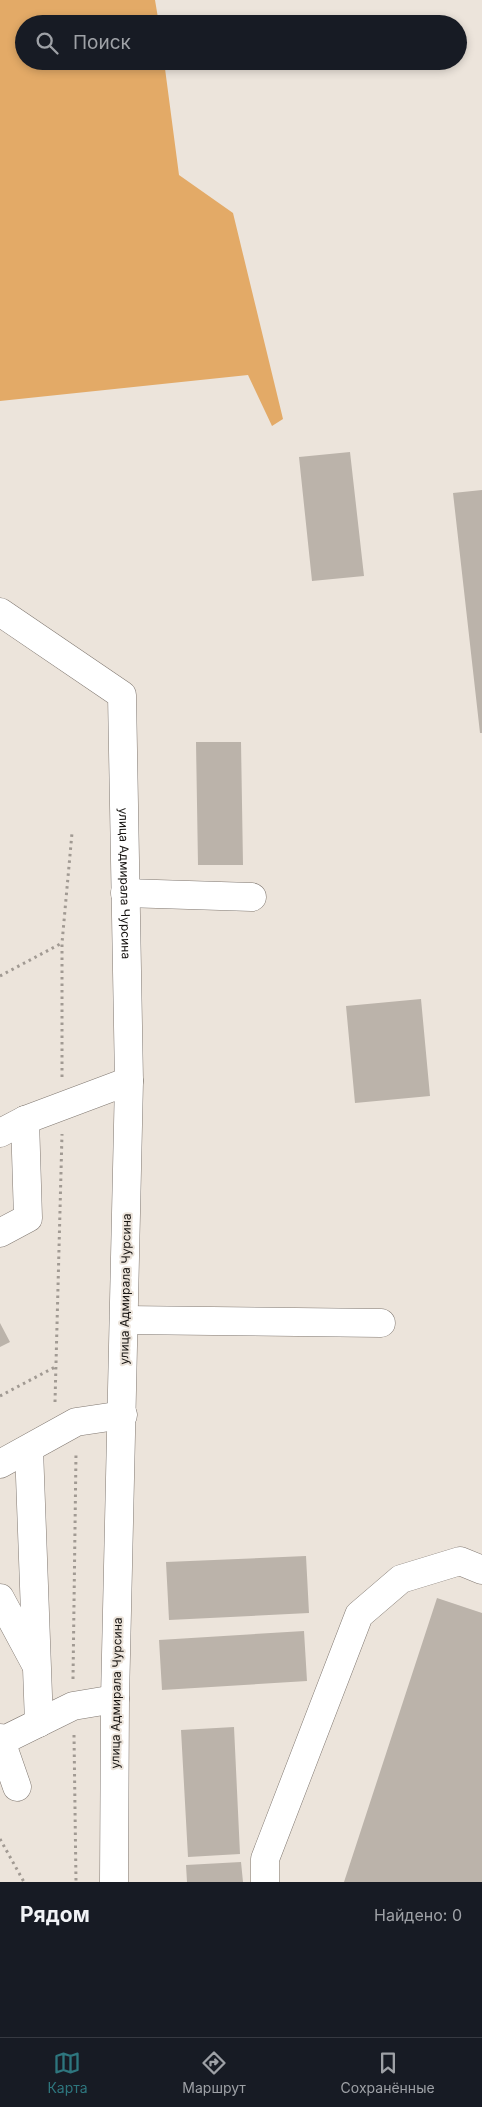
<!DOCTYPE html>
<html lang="ru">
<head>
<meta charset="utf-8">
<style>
  :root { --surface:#171b24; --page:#20242c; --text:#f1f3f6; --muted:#9ea1a6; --line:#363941; --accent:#2e767e }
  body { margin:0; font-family:Inter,sans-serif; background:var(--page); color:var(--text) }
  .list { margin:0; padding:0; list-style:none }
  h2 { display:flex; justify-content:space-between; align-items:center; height:65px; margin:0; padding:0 20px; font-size:21px }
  h2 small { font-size:16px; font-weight:400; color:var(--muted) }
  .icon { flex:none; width:28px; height:28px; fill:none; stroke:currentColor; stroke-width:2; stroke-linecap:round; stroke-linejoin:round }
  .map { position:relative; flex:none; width:482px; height:1882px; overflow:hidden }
  .search { position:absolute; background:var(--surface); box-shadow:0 2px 8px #0003; left:15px; right:15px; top:15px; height:55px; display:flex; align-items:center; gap:12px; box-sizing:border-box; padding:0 18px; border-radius:28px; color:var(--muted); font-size:19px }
  .sheet { height:155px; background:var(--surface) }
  nav { display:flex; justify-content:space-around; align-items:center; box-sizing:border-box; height:70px; border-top:1px solid var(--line); background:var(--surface); font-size:14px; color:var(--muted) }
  nav a { display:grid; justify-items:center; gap:2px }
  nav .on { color:var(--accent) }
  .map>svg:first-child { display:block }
  .forest { fill:#e3aa67 }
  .building { fill:#bbb3aa }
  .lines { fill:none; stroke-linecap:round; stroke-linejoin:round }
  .minor-casing { stroke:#807871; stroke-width:29 }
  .path { stroke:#a19a93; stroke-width:3; stroke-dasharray:2.5 4; stroke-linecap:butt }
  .minor { stroke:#fff; stroke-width:28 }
  .labels { text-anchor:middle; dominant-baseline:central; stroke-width:4; stroke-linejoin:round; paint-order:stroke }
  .street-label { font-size:12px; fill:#161310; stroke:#ece4db }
</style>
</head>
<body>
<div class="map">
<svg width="482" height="1882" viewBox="0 0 482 1882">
  <rect width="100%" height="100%" fill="#ece4db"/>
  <path class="forest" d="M0 0H155L159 24H24V61H164L179 175 233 213 283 419 272 426 248 375 0 401Z"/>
  <path class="building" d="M350 452 364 576 312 581 299 457Z
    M482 490V733H480L453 493Z
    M196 742H241L243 865H198Z
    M421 999 430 1096 355 1103 346 1006Z
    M0 1323 10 1342 0 1347Z
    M306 1556 309 1613 169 1620 166 1562Z
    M437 1598 482 1613V1882H344Z
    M304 1631 307 1681 162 1690 159 1640Z
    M234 1727 240 1854 188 1857 181 1730Z
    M241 1862 243 1882H187L186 1865Z"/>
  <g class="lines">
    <defs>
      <g id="minor">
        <path id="s1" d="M0 612 122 695 129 1081 115 1699 114 1882"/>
        <path d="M125 893 252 897"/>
        <path d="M0 1133 25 1120 129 1081"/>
        <path d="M0 1233 28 1218 25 1120"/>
        <path d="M124 1320 381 1323"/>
        <path d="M29 1449 39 1723"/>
        <path d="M0 1464 76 1422 123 1415"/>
        <path d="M0 1598 35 1663"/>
        <path d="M0 1738 17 1787"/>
        <path d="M0 1742 73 1706 115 1699"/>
        <path d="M265 1882V1859L359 1615 401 1579 460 1561 482 1570"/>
      </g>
    </defs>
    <use href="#minor" class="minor-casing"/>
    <path class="path" d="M0 976 62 943
      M62 1077V943L72 833
      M0 1396 55 1367
      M55 1402 62 1134
      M73 1679 76 1453
      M74 1735 76 1882
      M0 1839 24 1882"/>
    <use href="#minor" class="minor"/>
  </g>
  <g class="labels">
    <g class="street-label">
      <text stroke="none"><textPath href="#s1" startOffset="336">улица Адмирала Чурсина</textPath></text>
      <text transform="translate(125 1289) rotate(-89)">улица Адмирала Чурсина</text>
      <text transform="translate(116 1693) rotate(-89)">улица Адмирала Чурсина</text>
    </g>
  </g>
</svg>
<div class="search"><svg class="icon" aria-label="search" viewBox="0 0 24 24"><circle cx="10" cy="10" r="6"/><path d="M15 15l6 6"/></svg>Поиск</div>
</div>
<section class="sheet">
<h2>Рядом<small>Найдено: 0</small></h2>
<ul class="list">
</ul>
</section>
<nav>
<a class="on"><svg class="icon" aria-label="map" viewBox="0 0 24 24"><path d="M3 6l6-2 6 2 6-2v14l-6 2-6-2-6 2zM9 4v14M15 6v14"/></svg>Карта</a>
<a><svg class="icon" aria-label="directions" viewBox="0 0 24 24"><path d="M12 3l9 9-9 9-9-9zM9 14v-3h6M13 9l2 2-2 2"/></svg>Маршрут</a>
<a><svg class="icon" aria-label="saved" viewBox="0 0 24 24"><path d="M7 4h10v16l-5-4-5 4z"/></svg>Сохранённые</a>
</nav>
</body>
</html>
